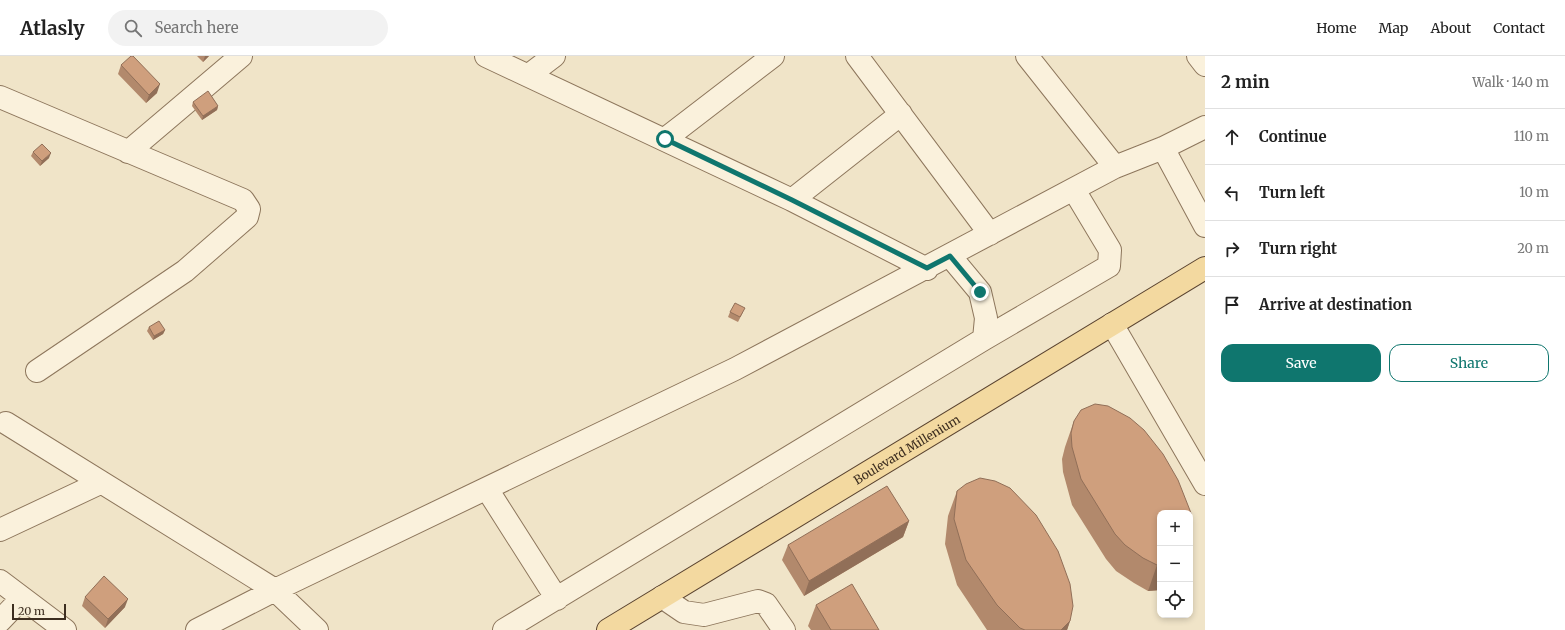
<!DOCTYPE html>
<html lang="en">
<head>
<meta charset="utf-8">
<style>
  :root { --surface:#fff; --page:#f2f2f2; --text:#222; --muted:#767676; --line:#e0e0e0; --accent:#0f766e }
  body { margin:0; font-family:Merriweather,serif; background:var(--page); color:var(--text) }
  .controls { position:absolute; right:12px; bottom:12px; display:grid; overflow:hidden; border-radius:8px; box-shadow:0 2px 6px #0003 }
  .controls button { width:36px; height:36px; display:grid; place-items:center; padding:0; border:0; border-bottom:1px solid var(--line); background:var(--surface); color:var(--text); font:20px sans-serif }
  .scale { position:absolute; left:12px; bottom:10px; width:54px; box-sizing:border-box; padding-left:4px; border:2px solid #3d2e20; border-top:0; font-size:11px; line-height:14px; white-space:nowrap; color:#3d2e20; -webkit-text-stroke:3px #f7eed8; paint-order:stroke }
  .stop { position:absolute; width:12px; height:12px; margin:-9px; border:3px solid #0f766e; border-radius:50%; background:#fff }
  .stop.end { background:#0f766e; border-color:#fff; box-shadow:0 1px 4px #0008 }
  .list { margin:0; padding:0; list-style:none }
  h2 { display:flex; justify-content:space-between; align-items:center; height:52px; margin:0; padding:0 16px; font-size:17px }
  h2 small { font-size:13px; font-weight:400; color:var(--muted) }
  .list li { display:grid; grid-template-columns:26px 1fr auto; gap:12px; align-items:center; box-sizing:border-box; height:56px; padding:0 16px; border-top:1px solid var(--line) }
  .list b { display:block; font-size:15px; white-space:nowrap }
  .list em { font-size:13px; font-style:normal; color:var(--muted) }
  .actions { display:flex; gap:8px; padding:12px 16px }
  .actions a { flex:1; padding:9px 0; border:1px solid var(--accent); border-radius:12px; text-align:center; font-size:14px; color:var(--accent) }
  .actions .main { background:var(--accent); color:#fff }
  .icon { flex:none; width:22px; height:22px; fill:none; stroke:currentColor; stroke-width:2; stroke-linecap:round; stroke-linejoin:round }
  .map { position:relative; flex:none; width:1205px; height:574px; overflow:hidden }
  header { display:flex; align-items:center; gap:24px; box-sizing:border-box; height:56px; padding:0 20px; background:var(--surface); border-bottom:1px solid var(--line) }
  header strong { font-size:19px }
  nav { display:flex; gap:22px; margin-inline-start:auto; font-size:14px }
  .search { width:280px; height:36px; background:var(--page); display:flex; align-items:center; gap:10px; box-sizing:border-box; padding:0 14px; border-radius:22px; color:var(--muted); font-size:15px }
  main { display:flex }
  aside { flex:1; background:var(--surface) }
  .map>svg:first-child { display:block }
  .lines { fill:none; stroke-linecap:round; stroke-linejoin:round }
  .minor-casing { stroke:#8d765c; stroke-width:24 }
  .major-casing { stroke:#5b4430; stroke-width:24 }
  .minor { stroke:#faf1dc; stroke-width:22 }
  .major { stroke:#f3d9a0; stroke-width:22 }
  .wall { fill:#b2896c }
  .shaded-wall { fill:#916f58 }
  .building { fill:#cf9f7d; stroke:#916f58 }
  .route { stroke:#0f766e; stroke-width:5 }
  .labels { text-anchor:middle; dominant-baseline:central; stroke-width:3; stroke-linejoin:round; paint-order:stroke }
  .street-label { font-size:12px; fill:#3d2e20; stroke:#f7eed8 }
</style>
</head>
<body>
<header>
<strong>Atlasly</strong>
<div class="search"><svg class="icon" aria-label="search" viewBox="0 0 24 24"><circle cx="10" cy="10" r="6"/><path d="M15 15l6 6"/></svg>Search here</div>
<nav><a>Home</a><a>Map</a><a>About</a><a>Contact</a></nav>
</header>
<main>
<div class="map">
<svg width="1205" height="574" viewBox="0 0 1205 574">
  <rect width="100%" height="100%" fill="#f0e4c8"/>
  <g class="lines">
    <defs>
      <path id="minor" d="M486 0 792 144 927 213
        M857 0 990 178
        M1027 0 1115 111
        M1198 0 1205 9
        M529 19 554 0
        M0 41 243 144 249 153 247 161 185 215 37 315
        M665 83 773 0
        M1163 92 1205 170
        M128 96 241 0
        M792 144 901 58
        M950 200 980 236 986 262 984 283
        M1112 268 1205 428
        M6 367 275 534 317 574
        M487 433 557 543
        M0 474 100 427
        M0 525 65 574
        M662 541 684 556 704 559 758 545 766 548 784 574
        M0 565 22 542
        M197 574 275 534 735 313 1115 111 1163 92 1205 71
        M504 574 984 283 1109 210 1110 194 1074 134"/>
      <g id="major">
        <path id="s1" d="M608 574 1205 212"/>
      </g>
    </defs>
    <use href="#minor" class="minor-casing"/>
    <use href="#major" class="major-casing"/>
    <use href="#minor" class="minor"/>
    <use href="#major" class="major"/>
  </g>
  <path class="wall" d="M197 0H209L203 6Z
    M121 9 157 37 146 47 118 18Z
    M193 46 218 50 217 54 202 64 192 50Z
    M33 96 49 102 40 110 31 100Z
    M730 256H743L738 266 728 261Z
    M149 271 165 274 163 278 153 284 147 275Z
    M1074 365 1144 374 1160 534 1148 535 1134 527 1116 515 1106 503 1072 449 1063 416 1062 403 1065 391Z
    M957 435 1070 565 1067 574H987L957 529 945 488 948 460Z
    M909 465 903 481 804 540 782 504 788 489Z
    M85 541 125 551 105 572 82 550Z
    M816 549 879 574H811L808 570Z"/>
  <path class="shaded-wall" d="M205 0H209L203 6Z
    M160 28 157 37 146 47 149 39Z
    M218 50 217 54 202 64 203 60Z
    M51 97 49 102 40 110 42 105Z
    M165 274 163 278 153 284 154 280Z
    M909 465 903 481 804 540 809 525Z
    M1157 509H1160V534L1148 535Z
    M128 543 125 551 105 572 108 563Z
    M1070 565 1067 574H1061Z"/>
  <path class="building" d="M131 0H133L160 28 149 39 121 9Z
    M208 35 218 50 203 60 193 46Z
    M42 88 51 97 42 105 33 96Z
    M735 247 745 252 740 261 730 256Z
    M159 265 165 274 154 280 149 271Z
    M1095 348 1108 350 1130 362 1144 374 1163 398 1178 424 1191 457 1192 474 1190 482V457H1160V509H1157L1143 502 1125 489 1115 478 1081 423 1072 391 1071 377 1074 365 1081 354Z
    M980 422 995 425 1010 432 1036 459 1058 495 1070 528 1073 550 1070 565 1061 574H1025L1020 572 997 549 966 504 954 463 957 435 966 428Z
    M887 430 909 465 809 525 788 489Z
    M104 520 128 543 108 563 85 541Z
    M852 528 879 574H831L816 549Z"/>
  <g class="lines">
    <path class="route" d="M665 83 792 144 927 212 950 200 980 236"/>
  </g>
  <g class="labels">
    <g class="street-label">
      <text stroke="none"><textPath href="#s1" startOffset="349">Boulevard Millenium</textPath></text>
    </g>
  </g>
</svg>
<div class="controls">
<button>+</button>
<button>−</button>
<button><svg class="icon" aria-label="locate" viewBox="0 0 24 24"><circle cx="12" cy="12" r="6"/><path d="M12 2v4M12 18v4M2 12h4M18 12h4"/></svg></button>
</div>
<div class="scale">20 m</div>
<div class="stop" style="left:665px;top:83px"></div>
<div class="stop end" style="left:980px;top:236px"></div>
</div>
<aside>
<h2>2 min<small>Walk · 140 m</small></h2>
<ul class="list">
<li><svg class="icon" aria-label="ahead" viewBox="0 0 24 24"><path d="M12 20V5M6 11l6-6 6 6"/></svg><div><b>Continue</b></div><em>110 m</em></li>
<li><svg class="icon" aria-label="left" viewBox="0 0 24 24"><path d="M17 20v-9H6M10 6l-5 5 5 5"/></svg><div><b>Turn left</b></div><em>10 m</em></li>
<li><svg class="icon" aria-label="right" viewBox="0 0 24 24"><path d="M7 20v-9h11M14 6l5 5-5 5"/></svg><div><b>Turn right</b></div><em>20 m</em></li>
<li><svg class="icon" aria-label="arrive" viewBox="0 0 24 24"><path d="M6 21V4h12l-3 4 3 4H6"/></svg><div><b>Arrive at destination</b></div></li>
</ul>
<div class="actions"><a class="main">Save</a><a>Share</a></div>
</aside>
</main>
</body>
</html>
